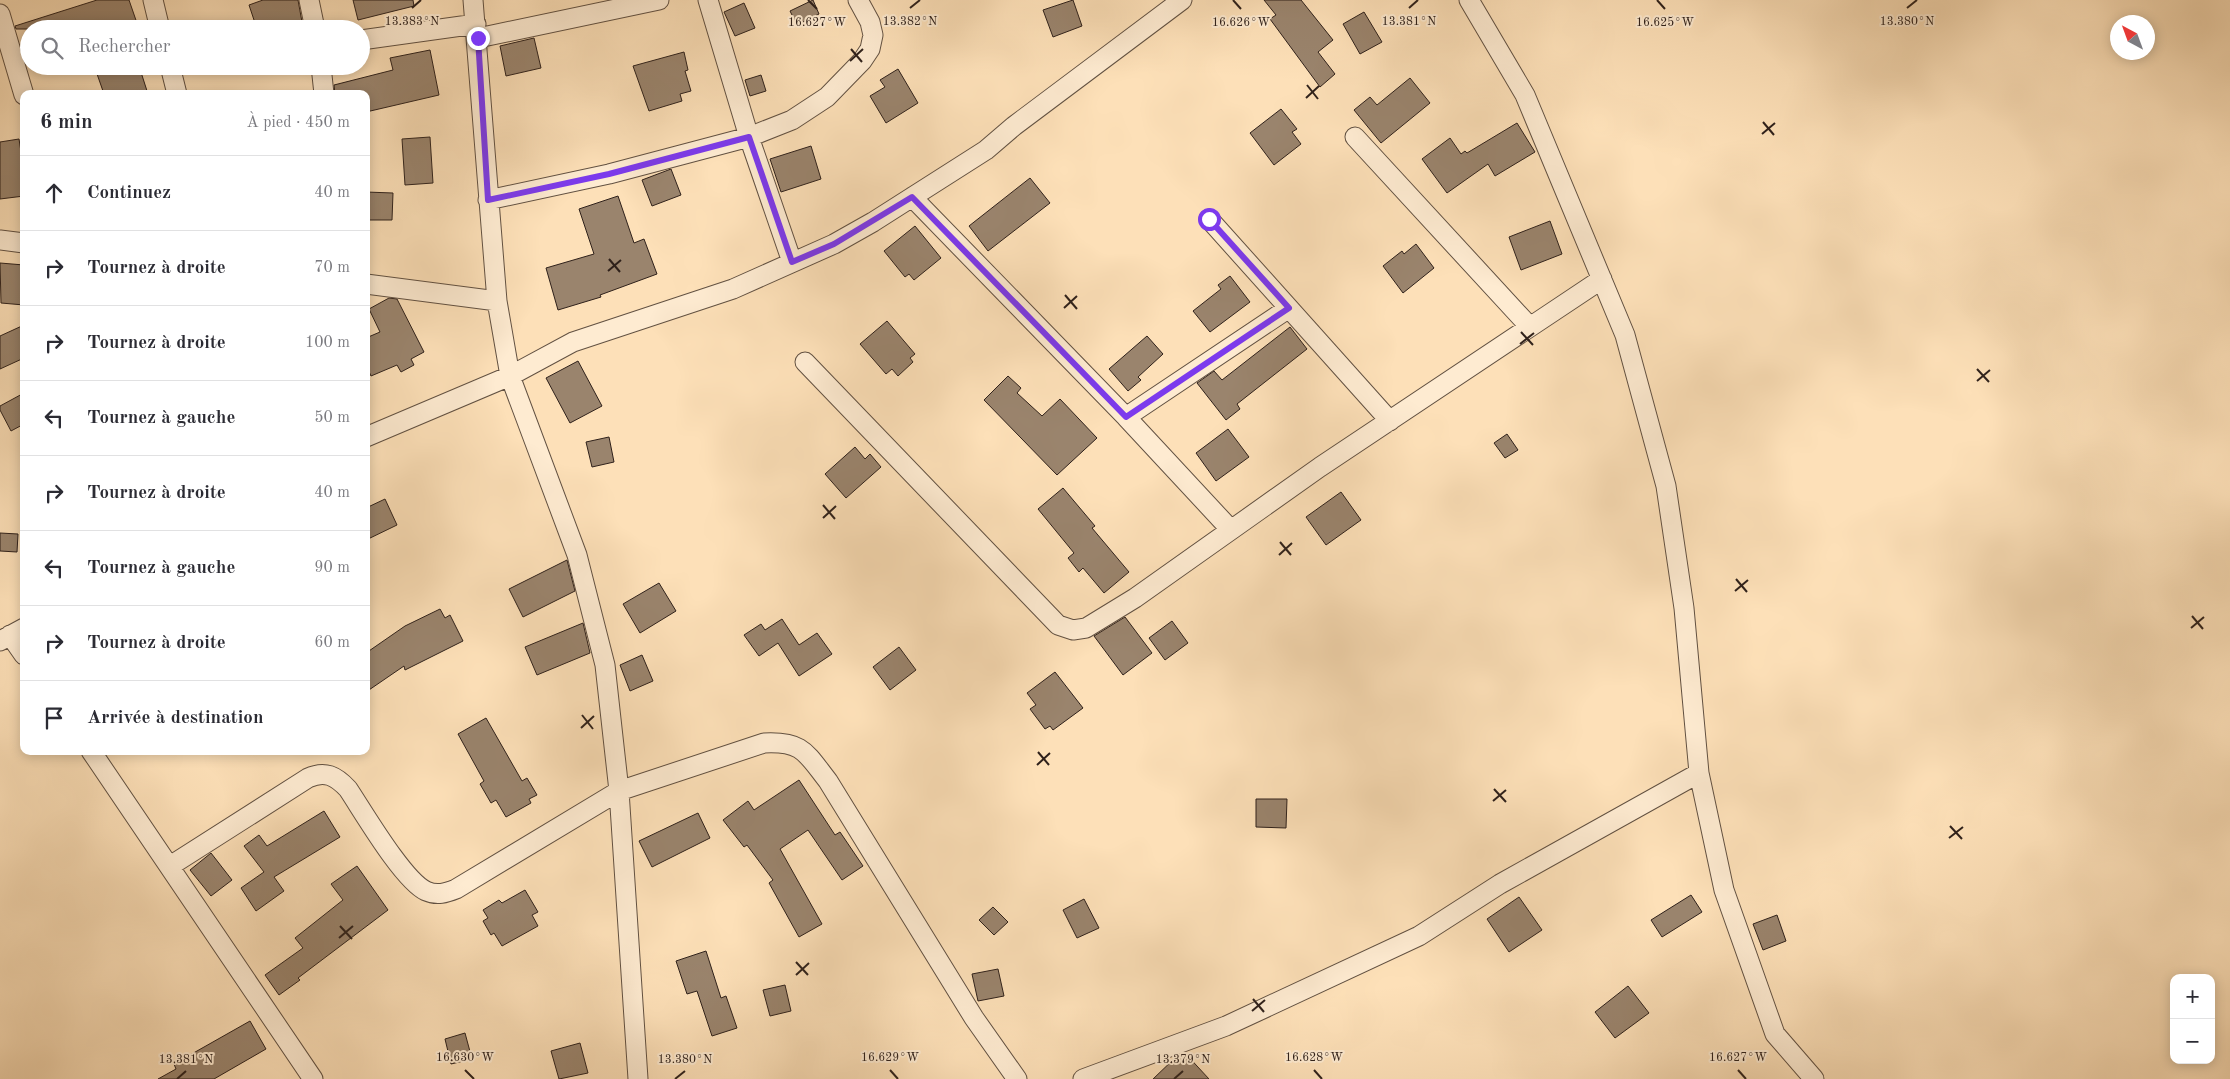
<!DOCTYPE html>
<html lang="fr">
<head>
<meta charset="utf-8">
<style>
  :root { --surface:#fff; --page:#f2f2f3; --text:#2b2b33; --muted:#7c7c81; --line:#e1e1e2 }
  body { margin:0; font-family:"Old Standard TT",serif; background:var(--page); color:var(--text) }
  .controls { position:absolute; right:15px; bottom:15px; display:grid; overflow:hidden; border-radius:10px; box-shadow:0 2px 12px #0003 }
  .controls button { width:45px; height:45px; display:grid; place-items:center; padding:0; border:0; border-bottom:1px solid var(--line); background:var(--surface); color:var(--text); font:25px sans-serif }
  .compass { position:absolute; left:2110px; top:15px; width:45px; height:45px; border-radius:50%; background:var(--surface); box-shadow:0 2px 12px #0003; rotate:319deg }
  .stop { position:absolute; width:15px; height:15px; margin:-11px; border:4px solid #7c3aed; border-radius:50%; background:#fff }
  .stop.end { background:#7c3aed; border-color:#fff; box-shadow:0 1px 5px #0008 }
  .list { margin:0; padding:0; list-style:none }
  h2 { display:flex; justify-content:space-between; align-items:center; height:65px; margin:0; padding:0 20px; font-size:21px }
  h2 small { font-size:16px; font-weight:400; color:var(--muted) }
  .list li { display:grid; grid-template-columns:32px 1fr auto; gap:15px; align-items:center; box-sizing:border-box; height:75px; padding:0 20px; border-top:1px solid var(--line) }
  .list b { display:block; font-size:19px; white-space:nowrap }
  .list em { font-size:16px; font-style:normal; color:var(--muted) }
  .icon { flex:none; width:28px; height:28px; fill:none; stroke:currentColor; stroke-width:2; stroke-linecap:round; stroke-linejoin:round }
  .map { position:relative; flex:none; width:2230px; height:1079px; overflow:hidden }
  .search { position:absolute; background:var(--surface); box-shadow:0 2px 12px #0003; left:20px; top:20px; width:350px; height:55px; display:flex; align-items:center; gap:12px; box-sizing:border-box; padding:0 18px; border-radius:28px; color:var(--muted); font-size:19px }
  .panel { position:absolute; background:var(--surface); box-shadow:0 2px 12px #0003; left:20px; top:90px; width:350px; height:665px; border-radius:10px }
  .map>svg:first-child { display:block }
  .building { fill:#9a846d; stroke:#2f211b }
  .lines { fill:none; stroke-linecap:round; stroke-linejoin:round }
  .minor-casing { stroke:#625142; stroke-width:21 }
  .minor { stroke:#feebd1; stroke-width:19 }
  .route { stroke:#7c3aed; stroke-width:6 }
  .ticks { fill:none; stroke:#2f211b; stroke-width:2 }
  .ticks-label { font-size:12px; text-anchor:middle; fill:#2f211b; stroke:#feebd1; stroke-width:4; stroke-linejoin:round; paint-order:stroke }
</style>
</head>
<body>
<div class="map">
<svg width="2230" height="1079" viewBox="0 0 2230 1079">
  <rect width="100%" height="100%" fill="#fde0b8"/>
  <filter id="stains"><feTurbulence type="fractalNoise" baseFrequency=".004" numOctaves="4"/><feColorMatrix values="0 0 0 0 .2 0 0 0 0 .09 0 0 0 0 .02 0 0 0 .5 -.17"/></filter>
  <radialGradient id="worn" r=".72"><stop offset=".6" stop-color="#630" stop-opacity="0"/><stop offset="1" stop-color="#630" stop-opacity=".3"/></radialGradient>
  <path class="building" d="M97 0H129L139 29H16L15 26Z
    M263 0H298L302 22 282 29H257L249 5Z
    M353 0H413L414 6 358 20Z
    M813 0 819 14 797 25 790 11Z
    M1073 0 1082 26 1053 37 1043 10Z
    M1264 0H1301L1333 40 1318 52 1335 74 1320 87 1270 19 1276 15Z
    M744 3 755 28 735 36 724 12Z
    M1364 12 1382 42 1360 54 1343 24Z
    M534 38 541 68 506 76 500 46Z
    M430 50 439 95 366 112V94H335L334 85 393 70 390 58Z
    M684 52 688 70 685 71 691 91 680 94 682 101 649 111 633 66Z
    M110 66H139L148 94H104L96 71Z
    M898 69 918 103 886 123 870 96 885 87 880 80Z
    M761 75 766 91 750 96 745 80Z
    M1410 78 1430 103 1381 143 1354 110 1370 97 1377 105Z
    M1281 109 1297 129 1292 132 1301 144 1274 165 1250 133Z
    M1517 123 1535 152 1495 176 1488 164 1447 193 1422 159 1450 138 1461 154 1465 151 1467 153Z
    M430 137 433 183 405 185 402 139Z
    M19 139 24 171V196L0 199V142Z
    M811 146 821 179 781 192 770 159Z
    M671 169 681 195 652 206 642 180Z
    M1030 178 1050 203 988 251 969 226Z
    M366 192 393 193 392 220H366Z
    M618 196 634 243 644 239 657 274 600 295 601 297 558 310 546 268 594 254 579 209Z
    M1550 221 1562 254 1521 270 1509 237Z
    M915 226 941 258 914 280 909 274 905 277 884 251Z
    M1416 244 1434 268 1403 293 1383 266 1402 251 1404 254Z
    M0 263 24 265V305L1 303Z
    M1230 276 1250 302 1210 332 1193 311 1221 289 1218 285Z
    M389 298 397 299 424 352 411 359 414 365 401 372 397 365 371 376 366 365V338L380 332 369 309Z
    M887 321 915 354 910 358 913 362 898 376 892 369 886 374 860 344Z
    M24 325V358L0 369V336Z
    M1290 327 1307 349 1237 404 1240 409 1226 420 1197 383 1214 371 1222 380Z
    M1147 336 1163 354 1138 377 1141 380 1128 391 1109 369Z
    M578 361 602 406 570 423 546 378Z
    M1008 376 1021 388 1017 393 1042 416 1060 399 1097 438 1057 475 984 400Z
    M24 393V424L11 431 0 410V406Z
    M1228 429 1249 457 1216 481 1196 453Z
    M1507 434 1518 450 1505 458 1494 443Z
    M609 437 614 462 592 467 586 442Z
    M855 447 865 459 870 454 881 467 846 498 825 474Z
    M1063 488 1095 526 1092 528 1129 572 1104 593 1083 568 1079 572 1068 558 1074 553 1038 509Z
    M1341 492 1361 520 1326 545 1306 517Z
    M385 499 397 525 366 540V508Z
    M0 533 18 534 17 552 0 551Z
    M567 560 575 591 523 617 509 589Z
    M659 583 676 611 640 633 623 604Z
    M440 609 445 618 450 615 463 641 405 670 404 666 366 692V653L405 626Z
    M1125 617 1152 653 1123 675 1094 636Z
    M782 619 799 645 817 633 832 654 799 676 778 643 759 656 744 635 761 624 765 630Z
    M1172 621 1188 643 1165 660 1149 638Z
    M583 623 590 653 537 675 525 647Z
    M899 647 916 670 890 690 873 667Z
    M642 655 653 681 630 691 620 665Z
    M1055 672 1083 708 1053 730 1050 726 1045 729 1030 709 1036 705 1027 693Z
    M486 718 522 781 527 778 537 795 529 799 531 803 506 817 496 800 491 803 480 784 484 781 458 734Z
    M799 780 835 835 840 832 863 866 842 880 808 830 780 849 822 924 799 937 769 883 773 880 747 845 744 847 723 820 748 801 754 810Z
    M1256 799H1287L1286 828 1256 827Z
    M324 811 340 837 274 877 284 891 256 911 241 888 264 872 244 846 259 835 267 846Z
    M698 813 710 838 652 867 639 841Z
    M211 853 232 880 211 896 190 870Z
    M357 866 388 910 298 978 300 980 279 995 265 975 303 948 295 938 343 900 331 884Z
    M525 890 538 912 532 915 538 926 502 946 494 933 491 935 483 921 488 918 483 910 499 900 502 903Z
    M1691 895 1702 912 1662 937 1651 920Z
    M1519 897 1542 930 1509 952 1487 919Z
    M1084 899 1099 928 1077 938 1063 910Z
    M993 907 1008 922 994 935 979 920Z
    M1777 915 1786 941 1763 950 1753 924Z
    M706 951 721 998 726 996 737 1028 712 1036 697 991 687 994 676 961Z
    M998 969 1004 996 978 1001 972 974Z
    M785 985 791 1011 770 1016 763 990Z
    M1628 986 1649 1013 1615 1038 1595 1012Z
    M250 1021 266 1049 214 1079H158L176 1069 174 1064Z
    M465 1033 472 1059 451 1064 445 1039Z
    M580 1043 588 1073 559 1079 551 1051Z
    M1185 1053 1209 1079H1153L1177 1056Z"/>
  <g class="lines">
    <defs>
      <path id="minor" d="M153 0 160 29
        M309 0 315 29
        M473 0 497 301 510 376 577 555 605 665 619 791 638 1079
        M708 0 749 137 792 262
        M1469 0 1525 95 1625 335 1666 486 1684 608 1699 773 1724 890 1775 1034 1814 1079
        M0 14 24 95
        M478 38 659 0
        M361 40 476 24
        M170 66 177 94
        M321 66 324 94
        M1355 137 1530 327
        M912 197 1126 417 1231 530
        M488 200 609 174 749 137 792 120 827 97 862 61 870 49 873 35 870 22 858 0
        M1209 219 1390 421
        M0 240 24 243
        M366 284 497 301
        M805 362 1058 625 1073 630 1086 628 1135 598 1320 467 1602 279
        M1126 417 1289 308
        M366 437 510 376 573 342 733 289 834 244 873 222 986 150 1014 126 1182 0
        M10 635 24 655
        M0 641 24 628
        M91 751 313 1079
        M170 866 308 778C325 770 336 776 348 789 364 813 403 880 426 891 437 896 446 893 456 889L619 791 764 743C803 741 806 753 828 781L974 1018 1017 1079
        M1083 1079 1226 1026 1419 936 1500 884 1699 773"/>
    </defs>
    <use href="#minor" class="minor-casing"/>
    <use href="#minor" class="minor"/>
  </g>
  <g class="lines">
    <path class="route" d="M478 38 488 200 609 174 749 137 792 262 834 244 912 197 1126 417 1289 308 1209 219"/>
  </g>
  <path class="ticks" d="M808 0 817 9M1233 0 1241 9M1657 0 1665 9M412 8 421 0M910 8 920 0M1409 8 1418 0M1907 8 1917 0M851 49 862 62M850 61 863 49M1307 85 1318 99M1306 98 1319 86M1763 122 1774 135M1762 134 1775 123M609 259 620 272M608 271 621 260M1065 295 1077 309M1064 308 1077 296M1521 332 1533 345M1520 344 1534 333M1977 369 1989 382M1977 381 1990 370M823 505 835 519M823 518 836 506M1280 542 1291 555M1279 555 1292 543M1736 579 1747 592M1735 591 1748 580M2192 616 2203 629M2191 628 2204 617M582 715 593 729M581 728 594 716M1038 752 1049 765M1037 765 1050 753M1494 789 1506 802M1493 801 1506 790M1950 826 1962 839M1949 838 1963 827M340 926 352 939M339 938 353 926M796 962 808 975M796 975 809 963M1253 999 1264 1012M1252 1011 1265 1000M465 1070 474 1079M890 1070 898 1079M1314 1070 1322 1079M1738 1070 1746 1079M177 1079 186 1071M675 1079 685 1071M1174 1079 1183 1071"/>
  <g class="ticks-label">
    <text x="412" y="25">13.383°N</text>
    <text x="910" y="25">13.382°N</text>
    <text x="1409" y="25">13.381°N</text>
    <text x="1907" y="25">13.380°N</text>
    <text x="817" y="26">16.627°W</text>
    <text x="1241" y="26">16.626°W</text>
    <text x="1665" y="26">16.625°W</text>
    <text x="465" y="1061">16.630°W</text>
    <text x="890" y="1061">16.629°W</text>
    <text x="1314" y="1061">16.628°W</text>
    <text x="1738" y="1061">16.627°W</text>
    <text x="186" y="1063">13.381°N</text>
    <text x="685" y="1063">13.380°N</text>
    <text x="1183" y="1063">13.379°N</text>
  </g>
  <rect width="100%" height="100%" filter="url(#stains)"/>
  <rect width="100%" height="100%" fill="url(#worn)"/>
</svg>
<div class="controls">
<button>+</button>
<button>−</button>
</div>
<svg class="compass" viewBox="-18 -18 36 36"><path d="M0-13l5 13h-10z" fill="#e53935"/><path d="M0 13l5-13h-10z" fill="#7c7c81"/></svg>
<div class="stop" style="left:1209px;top:219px"></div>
<div class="stop end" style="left:478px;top:38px"></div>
<div class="search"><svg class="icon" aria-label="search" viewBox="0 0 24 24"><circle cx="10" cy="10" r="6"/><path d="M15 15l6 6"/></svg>Rechercher</div>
<section class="panel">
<h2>6 min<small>À pied · 450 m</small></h2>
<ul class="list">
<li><svg class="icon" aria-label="ahead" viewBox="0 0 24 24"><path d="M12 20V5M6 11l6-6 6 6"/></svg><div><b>Continuez</b></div><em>40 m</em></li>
<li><svg class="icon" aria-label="right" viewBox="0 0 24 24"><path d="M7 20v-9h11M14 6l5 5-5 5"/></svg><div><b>Tournez à droite</b></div><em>70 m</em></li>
<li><svg class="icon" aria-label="right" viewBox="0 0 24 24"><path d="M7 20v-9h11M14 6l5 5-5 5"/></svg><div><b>Tournez à droite</b></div><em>100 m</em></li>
<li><svg class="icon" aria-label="left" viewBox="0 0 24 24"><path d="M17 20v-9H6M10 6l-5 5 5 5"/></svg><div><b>Tournez à gauche</b></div><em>50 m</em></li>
<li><svg class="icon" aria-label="right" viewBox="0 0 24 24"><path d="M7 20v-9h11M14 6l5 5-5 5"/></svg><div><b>Tournez à droite</b></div><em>40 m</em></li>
<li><svg class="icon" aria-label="left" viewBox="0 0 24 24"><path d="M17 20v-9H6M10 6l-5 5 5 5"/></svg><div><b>Tournez à gauche</b></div><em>90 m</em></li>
<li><svg class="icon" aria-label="right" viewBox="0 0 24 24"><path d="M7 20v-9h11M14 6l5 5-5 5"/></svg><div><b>Tournez à droite</b></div><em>60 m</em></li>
<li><svg class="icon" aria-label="arrive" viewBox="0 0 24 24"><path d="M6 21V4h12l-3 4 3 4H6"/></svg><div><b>Arrivée à destination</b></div></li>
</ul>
</section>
</div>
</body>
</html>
